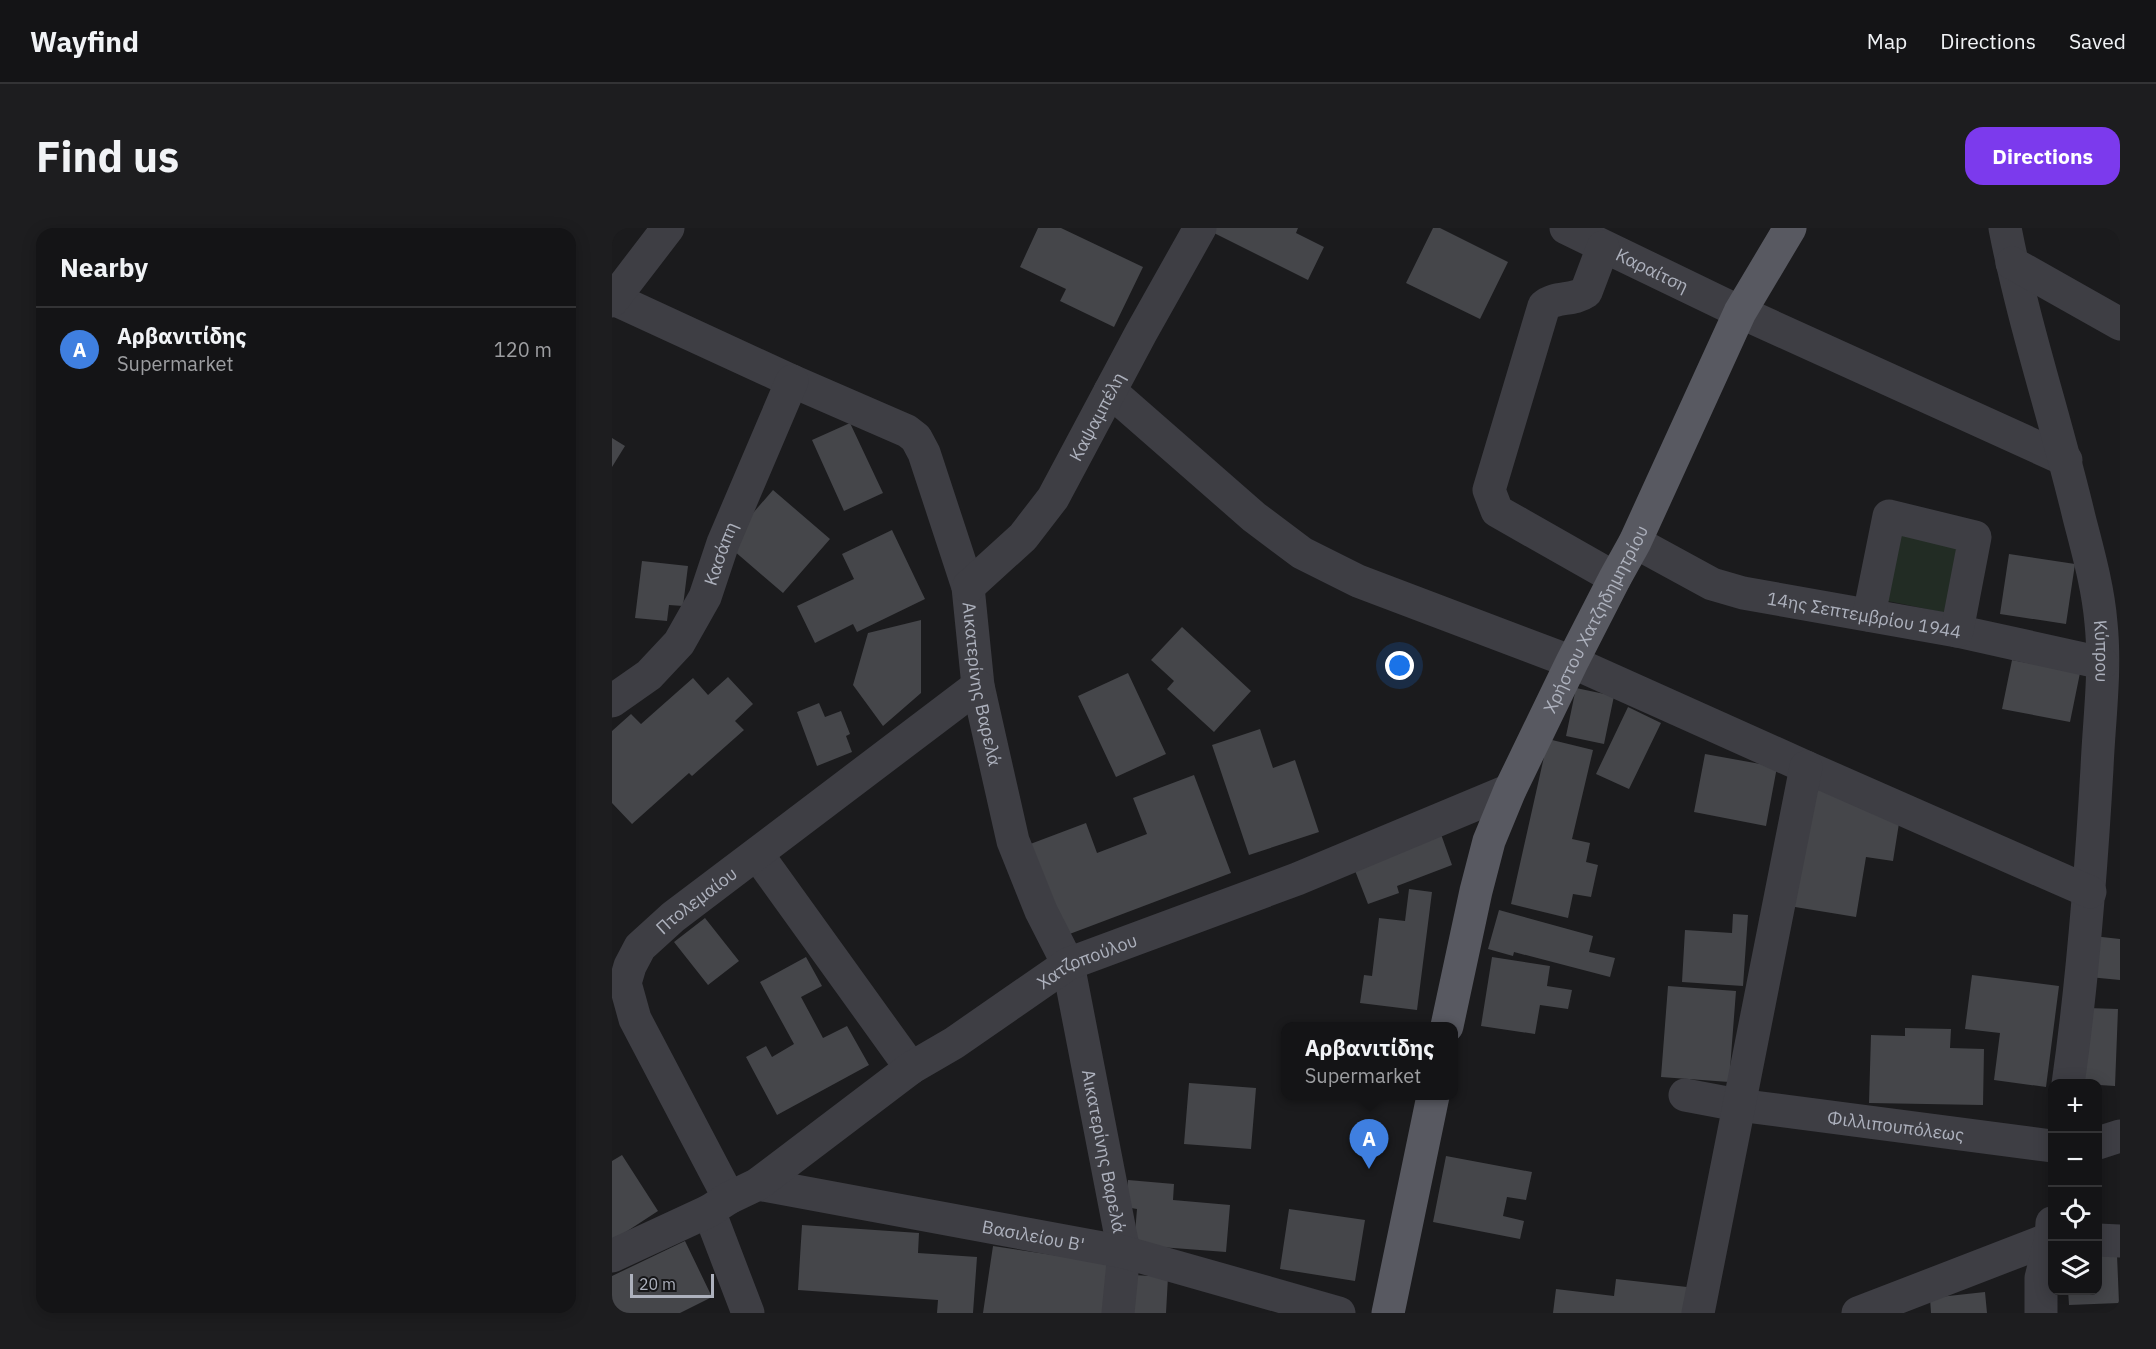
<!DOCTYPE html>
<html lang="en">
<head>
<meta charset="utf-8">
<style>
  :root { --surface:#141416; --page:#1d1d1f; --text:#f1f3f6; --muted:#9d9ea1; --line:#333335; --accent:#7c3aed }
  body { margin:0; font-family:"IBM Plex Sans",sans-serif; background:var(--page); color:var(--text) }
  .controls { position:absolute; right:18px; bottom:18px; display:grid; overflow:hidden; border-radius:12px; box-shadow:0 3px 15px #0003 }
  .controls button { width:54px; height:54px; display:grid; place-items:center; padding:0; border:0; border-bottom:2px solid var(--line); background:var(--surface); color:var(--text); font:30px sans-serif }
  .scale { position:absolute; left:18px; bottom:15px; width:84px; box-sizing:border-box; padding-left:6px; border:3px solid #adb1bd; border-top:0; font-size:16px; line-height:21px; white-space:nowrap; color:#adb1bd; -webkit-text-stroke:4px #161618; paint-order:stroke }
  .you { position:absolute; left:788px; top:438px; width:21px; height:21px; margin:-15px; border:4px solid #fff; border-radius:50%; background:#1a73e8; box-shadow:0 0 0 9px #1a73e833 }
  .badge { display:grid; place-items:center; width:39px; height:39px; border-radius:50%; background:var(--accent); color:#fff; font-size:20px; font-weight:700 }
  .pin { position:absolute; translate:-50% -50px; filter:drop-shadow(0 2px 3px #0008) }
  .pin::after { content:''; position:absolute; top:32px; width:21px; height:18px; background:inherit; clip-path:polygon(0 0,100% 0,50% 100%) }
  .popup { position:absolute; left:669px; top:794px; width:177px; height:78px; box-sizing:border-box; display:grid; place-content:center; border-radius:12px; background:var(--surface); filter:drop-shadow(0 2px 4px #0005); font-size:20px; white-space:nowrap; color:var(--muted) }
  .popup b { font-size:22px; color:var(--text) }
  .popup::after { content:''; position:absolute; left:50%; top:100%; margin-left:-12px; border:12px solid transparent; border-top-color:var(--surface) }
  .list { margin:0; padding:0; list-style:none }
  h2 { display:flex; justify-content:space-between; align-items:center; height:78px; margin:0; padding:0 24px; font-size:26px }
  h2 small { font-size:20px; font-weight:400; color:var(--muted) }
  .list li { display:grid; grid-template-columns:39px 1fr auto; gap:18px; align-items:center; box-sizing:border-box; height:84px; padding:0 24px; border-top:2px solid var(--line) }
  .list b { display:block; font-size:22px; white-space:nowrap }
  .list p { margin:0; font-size:20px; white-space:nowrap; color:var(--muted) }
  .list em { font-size:20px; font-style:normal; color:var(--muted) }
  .icon { flex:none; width:33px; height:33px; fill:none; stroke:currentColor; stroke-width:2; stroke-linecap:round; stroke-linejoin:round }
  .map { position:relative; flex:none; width:1508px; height:1085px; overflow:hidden; border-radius:18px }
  header { display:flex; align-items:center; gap:36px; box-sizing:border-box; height:84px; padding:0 30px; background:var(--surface); border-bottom:2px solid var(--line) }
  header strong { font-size:28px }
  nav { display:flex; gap:33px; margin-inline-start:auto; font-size:21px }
  .intro { display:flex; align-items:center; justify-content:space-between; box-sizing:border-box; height:144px; padding:0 36px }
  h1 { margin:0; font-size:42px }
  .button { padding:15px 27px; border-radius:18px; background:var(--accent); color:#fff; font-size:21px; font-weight:700 }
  main { display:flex; gap:36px; padding:0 36px }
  aside { flex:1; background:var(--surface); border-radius:18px; box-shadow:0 3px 15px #0003 }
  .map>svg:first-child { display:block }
  .green { fill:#222c24 }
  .building { fill:#45464a }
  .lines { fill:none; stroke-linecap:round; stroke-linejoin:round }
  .minor { stroke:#3e3e44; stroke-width:33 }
  .major { stroke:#585961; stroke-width:33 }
  .labels { text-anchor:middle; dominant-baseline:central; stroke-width:6; stroke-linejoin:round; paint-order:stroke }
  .street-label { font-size:18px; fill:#adb1bd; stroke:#161618 }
</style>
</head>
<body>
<header>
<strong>Wayfind</strong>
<nav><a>Map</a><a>Directions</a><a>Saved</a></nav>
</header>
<div class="intro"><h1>Find us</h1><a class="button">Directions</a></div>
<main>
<aside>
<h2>Nearby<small></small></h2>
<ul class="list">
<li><span class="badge" style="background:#3f7fe0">A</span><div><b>Αρβανιτίδης</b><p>Supermarket</p></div><em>120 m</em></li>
</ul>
</aside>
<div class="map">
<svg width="1508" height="1085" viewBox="0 0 1508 1085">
  <rect width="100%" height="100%" fill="#1b1b1d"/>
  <path class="green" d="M1277 290 1361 310 1344 387 1261 370Z"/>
  <path class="building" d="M426 0H449L531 39 502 99 448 73 454 61 408 39Z
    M604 0H686L684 5 712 19 696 52 602 5Z
    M821 0H828L896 34 868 91 794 55Z
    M238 195 271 265 232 283 200 212Z
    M0 210 13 218 0 239Z
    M161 262 218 311 171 365 114 316Z
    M280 302 313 371 245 404 241 396 203 415 185 378 242 351 230 326Z
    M1397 326 1463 336 1454 396 1388 386Z
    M30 333 76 338 71 378 57 377 55 393 23 390Z
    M309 392V465L271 498 241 457 256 405Z
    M570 399 639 463 602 504 555 461 562 453 539 432Z
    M1400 432 1468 445 1458 494 1390 481Z
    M516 445 554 526 504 549 466 468Z
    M116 449 141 476 123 493 132 502 80 548 77 545 20 596 0 575V503L19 486 29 496 81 450 96 467Z
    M964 460 1002 468 992 516 954 508Z
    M207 475 213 489 229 483 238 506 234 508 240 524 205 538 185 484Z
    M1016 479 1049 495 1017 561 984 546Z
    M648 501 661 540 683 532 707 604 637 627 600 517Z
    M936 511 981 522 960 611 978 615 974 634 986 637 979 669 961 666 956 690 899 676Z
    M1093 526 1165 539 1154 598 1082 584Z
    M582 547 619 645 447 710 413 618 474 595 485 625 535 606 521 570Z
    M1197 558 1288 589 1281 633 1254 629 1244 689 1177 678Z
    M825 595 840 637 785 658 787 665 756 676 742 640Z
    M797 661 820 664 805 782 748 775 752 747 760 748 767 690 793 693Z
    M887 682 981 708 977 724 1003 730 998 749 902 724 901 728 876 721Z
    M1121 686 1136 687 1131 758 1070 754 1073 702 1120 705Z
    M93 690 127 733 96 757 62 714Z
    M1481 708 1508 711V752L1477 749Z
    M194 729 210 758 189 769 211 810 235 798 257 837 165 887 134 829 154 818 160 829 182 816 148 754Z
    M880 729 938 738 935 758 960 762 956 781 928 777 923 806 869 798Z
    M1360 747 1447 758 1434 859 1382 852 1388 805 1353 801Z
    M1056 758 1124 763 1117 854 1049 849Z
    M1476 780 1506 781 1503 858 1472 856Z
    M1293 800 1339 801 1338 820 1372 821 1371 877 1257 875 1259 807 1293 808Z
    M577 855 644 860 639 921 572 916Z
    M10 927 46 983 0 1013V933Z
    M834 928 920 944 914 972 895 969 891 988 912 993 908 1011 821 994Z
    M516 952 562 956 561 972 618 977 614 1024 522 1017 525 981 513 979Z
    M677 981 753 992 743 1053 668 1041Z
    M190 997 307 1005 306 1025 365 1029 361 1085H325L326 1072 186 1062Z
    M73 1013 100 1069 68 1085H0V1048Z
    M381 1018 508 1037 500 1085H371Z
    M1505 1027 1507 1075 1457 1077 1456 1062H1486V1028Z
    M522 1047 556 1049 554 1085H520Z
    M1004 1051 1075 1059 1072 1085H941L944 1061 1002 1068Z
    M1373 1064 1375 1085H1319L1318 1070Z"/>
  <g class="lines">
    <g class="minor">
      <path id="s1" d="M954 0 1128 84 1454 232"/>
      <path id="s2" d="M1393 0C1412 98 1444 192 1467 289 1476 324 1486 359 1489 395 1494 443 1487 492 1485 540 1479 646 1471 751 1456 856"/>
      <path d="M991 19 974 64C961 73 943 68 932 78L877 262 885 283 1003 350"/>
      <path d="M1400 35 1508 96"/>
      <path id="s3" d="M0 70 180 153 295 203 304 210 312 225 356 359 366 458 401 613 429 683 456 736 512 1024 506 1085"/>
      <path d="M0 73 56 0"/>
      <path d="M498 163 642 289 690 325 746 353 960 434 1194 539 1478 664"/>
      <path id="s4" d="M1023 314 1100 356 1131 365 1345 403 1490 435"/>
      <path id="s5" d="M356 359 411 309 441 270 529 105 588 0"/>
      <path d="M1257 387 1277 288 1363 309 1345 403"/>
      <path id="s6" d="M0 473 37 447 67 415 93 369 111 315 180 153"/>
      <path d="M145 626 299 840"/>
      <path id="s7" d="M1073 867 1126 877 1440 918"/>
      <path d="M1486 915 1508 908"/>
      <path id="s8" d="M146 956 512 1024 727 1085"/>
      <path id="s9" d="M117 970 23 791 13 755 18 738 28 719 61 689 366 458"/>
      <path d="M97 983 136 1085"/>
      <path d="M1486 1012 1508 1013"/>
      <path id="s10" d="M0 1028 97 983 117 970 146 956 299 840 342 815 456 736 685 651 898 562"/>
      <path d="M1086 1085 1194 539"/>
      <path d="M1246 1085 1440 1010"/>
      <path d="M1429 1085V1050L1439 1010 1440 995"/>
    </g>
    <g class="major">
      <path id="s11" d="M835 798 864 663 877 613 898 562 960 434 1003 350 1023 314 1128 84 1178 0"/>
      <path d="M776 1085 821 868"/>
    </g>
  </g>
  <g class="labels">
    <g class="street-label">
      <text stroke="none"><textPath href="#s1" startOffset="96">Καραίτση</textPath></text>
      <text stroke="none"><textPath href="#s5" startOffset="216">Καψαμπέλη</textPath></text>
      <text stroke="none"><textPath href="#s6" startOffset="188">Κασάπη</textPath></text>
      <text stroke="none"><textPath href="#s4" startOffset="243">14ης Σεπτεμβρίου 1944</textPath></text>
      <text stroke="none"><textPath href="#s11" startOffset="436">Χρήστου Χατζηδημητρίου</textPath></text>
      <text stroke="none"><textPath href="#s2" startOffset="435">Κύπρου</textPath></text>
      <text stroke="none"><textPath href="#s3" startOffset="591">Αικατερίνης Βαρελά</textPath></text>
      <text stroke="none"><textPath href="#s9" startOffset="352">Πτολεμαίου</textPath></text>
      <text stroke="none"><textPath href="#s10" startOffset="562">Χατζοπούλου</textPath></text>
      <text stroke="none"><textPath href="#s7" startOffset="213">Φιλλιπουπόλεως</textPath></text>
      <text stroke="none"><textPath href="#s3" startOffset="1077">Αικατερίνης Βαρελά</textPath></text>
      <text stroke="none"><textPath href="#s8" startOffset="280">Βασιλείου Β'</textPath></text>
    </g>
  </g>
</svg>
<div class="controls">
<button>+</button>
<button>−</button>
<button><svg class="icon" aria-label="locate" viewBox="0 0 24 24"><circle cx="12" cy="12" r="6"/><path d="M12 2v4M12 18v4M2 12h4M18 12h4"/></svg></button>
<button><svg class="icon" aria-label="layers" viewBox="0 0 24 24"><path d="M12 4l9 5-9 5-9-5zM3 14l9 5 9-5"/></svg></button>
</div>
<div class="scale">20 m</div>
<div class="you"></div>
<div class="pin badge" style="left:757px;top:941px;background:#3f7fe0">A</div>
<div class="popup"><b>Αρβανιτίδης</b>Supermarket</div>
</div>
</main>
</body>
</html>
